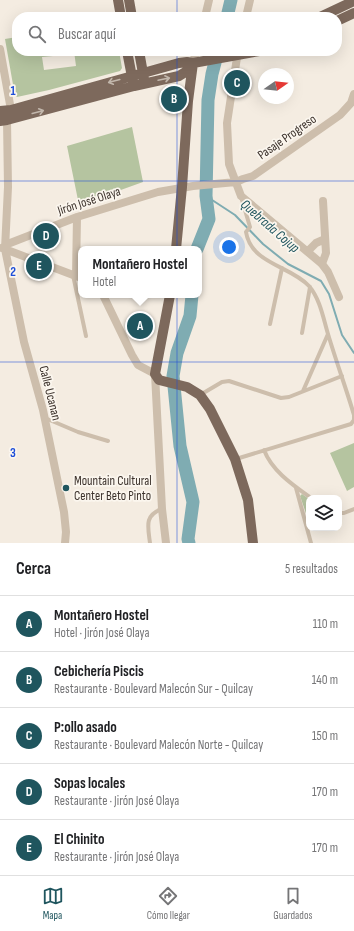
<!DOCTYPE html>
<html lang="es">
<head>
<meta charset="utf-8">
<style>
  :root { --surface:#fff; --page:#f2f2f2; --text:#202124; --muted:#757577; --line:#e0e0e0; --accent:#1f555e }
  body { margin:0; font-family:"Sofia Sans Condensed",sans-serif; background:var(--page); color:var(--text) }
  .controls { position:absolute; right:12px; bottom:12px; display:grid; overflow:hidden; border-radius:8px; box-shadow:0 4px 16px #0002 }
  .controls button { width:36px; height:36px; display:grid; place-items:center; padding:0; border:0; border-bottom:1px solid var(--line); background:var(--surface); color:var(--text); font:20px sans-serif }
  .compass { position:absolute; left:258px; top:68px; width:36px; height:36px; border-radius:50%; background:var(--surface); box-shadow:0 4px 16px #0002; rotate:76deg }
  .you { position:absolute; left:229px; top:247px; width:14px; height:14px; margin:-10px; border:3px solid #fff; border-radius:50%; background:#1a73e8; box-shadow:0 0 0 6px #1a73e833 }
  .badge { display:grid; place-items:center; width:26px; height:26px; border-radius:50%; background:var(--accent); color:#fff; font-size:13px; font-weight:700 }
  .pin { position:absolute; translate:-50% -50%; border:2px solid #fff; box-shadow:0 1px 4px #0006 }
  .popup { position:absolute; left:78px; top:246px; width:124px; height:52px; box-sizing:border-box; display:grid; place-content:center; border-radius:8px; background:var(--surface); filter:drop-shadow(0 1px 3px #0005); font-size:13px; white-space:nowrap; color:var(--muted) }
  .popup b { font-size:15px; color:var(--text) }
  .popup::after { content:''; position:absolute; left:50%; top:100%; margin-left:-8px; border:8px solid transparent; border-top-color:var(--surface) }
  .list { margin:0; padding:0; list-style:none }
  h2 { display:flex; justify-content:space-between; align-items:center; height:52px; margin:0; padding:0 16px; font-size:17px }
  h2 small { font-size:13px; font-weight:400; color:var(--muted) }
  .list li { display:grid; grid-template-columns:26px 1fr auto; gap:12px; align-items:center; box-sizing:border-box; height:56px; padding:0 16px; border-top:1px solid var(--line) }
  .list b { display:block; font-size:15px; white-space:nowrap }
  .list p { margin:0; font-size:13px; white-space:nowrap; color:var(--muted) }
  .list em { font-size:13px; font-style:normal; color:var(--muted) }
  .icon { flex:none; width:22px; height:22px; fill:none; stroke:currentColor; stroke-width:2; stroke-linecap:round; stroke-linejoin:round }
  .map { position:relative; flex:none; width:354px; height:543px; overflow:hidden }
  .search { position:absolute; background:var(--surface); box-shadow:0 4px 16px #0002; left:12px; right:12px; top:12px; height:44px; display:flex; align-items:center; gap:10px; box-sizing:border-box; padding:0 14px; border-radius:16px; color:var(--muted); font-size:15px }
  .sheet { height:332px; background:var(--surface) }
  nav { display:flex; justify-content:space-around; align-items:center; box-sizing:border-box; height:56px; border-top:1px solid var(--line); background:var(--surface); font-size:11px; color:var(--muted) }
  nav a { display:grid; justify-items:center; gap:2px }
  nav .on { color:var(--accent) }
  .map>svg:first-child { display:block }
  .green { fill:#b5c4a0 }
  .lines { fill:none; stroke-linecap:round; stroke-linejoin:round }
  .stream { stroke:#7facb2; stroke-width:2 }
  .river { stroke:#7facb2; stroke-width:13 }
  .lane { stroke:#cdbeac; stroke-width:4 }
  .street { stroke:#cdbeac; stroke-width:8 }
  .primary { stroke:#7d695c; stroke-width:10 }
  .oneway { stroke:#c2b7ac }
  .grid { fill:none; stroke:#1d4ed8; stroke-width:1; stroke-opacity:0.55 }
  .poi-dot { fill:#1f555e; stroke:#fbf6ee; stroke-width:1.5 }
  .labels { text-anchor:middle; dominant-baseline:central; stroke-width:3.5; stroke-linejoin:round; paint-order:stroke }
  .street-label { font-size:13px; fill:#3b312b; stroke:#fbf6ee }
  .poi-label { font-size:13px; fill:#3b312b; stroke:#fbf6ee; text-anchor:start }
  .water-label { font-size:14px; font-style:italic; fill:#1f555e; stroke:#fbf6ee }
  .grid-label { font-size:13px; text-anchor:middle; font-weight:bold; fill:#1d4ed8; stroke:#fbf6ee; stroke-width:3.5; stroke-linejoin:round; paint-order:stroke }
</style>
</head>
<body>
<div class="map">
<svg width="354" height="543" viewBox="0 0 354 543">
  <rect width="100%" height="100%" fill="#f4ece1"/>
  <path class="green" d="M17 37V51H52L53 56 42 57 44 70 76 66 74 51H119L122 68 120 71 49 90 17 97 15 96 5 39Z
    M132 127 143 182 79 205 67 146Z
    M354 443V487L347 491 330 453Z
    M302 494 309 499V522L300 496Z"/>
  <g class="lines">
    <path class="stream" d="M206 196 235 215 263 244 288 264 321 281 329 294 342 335 354 353"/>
    <path class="river" d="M227 17 231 0
      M197 249 209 219 206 196 208 100 212 74 218 51
      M189 543 188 539 193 502 180 446 173 376 177 353 190 316 192 295"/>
    <path class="lane" d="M242 200 250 227 246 232C251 264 291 266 309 286 320 299 323 317 328 334 336 361 346 388 354 415
      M73 275 86 336
      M270 324 282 268
      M302 333 310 287
      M303 391 328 334
      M200 395 222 382 229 381 281 398 289 397 342 376
      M45 418 78 432 108 441
      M264 450C272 471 293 485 311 498
      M236 459 351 424 354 420V415
      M296 488 311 543
      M339 513H344L354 509
      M150 543C148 527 144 515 162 509"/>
    <path class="street" d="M205 17 209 0
      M246 17 250 0
      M0 49 11 110 7 120 8 187 5 249 24 342 43 410 64 512 66 532 65 543
      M238 51 227 123 229 164 241 196 322 264 328 272 339 297
      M193 63 196 51
      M5 245 77 217 158 192 193 186 236 182 243 179 253 176 340 115 351 103 354 94
      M2 248 81 278
      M308 251 316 243 325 239
      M322 264 326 253 323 201
      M76 276 77 217
      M103 295 132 355 138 365 155 374 162 509 166 543"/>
    <path class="primary" d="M118 0 121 17
      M129 0 132 17
      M320 17 354 1
      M337 21 354 13
      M127 51 133 82
      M139 51 144 79
      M0 111 11 110 179 63 187 62 193 63 259 51
      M0 121 7 120 134 86 179 76 187 71 193 63
      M176 249 182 187 188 101 193 63
      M170 295 155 374 159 380 187 387 200 395 210 409 235 459 248 500 253 543"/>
  </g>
  <defs><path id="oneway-shaft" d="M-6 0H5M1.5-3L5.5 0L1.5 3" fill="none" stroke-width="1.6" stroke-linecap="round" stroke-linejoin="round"/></defs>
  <g class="oneway">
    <use href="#oneway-shaft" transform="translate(164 79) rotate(-12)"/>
    <use href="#oneway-shaft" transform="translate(114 81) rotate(165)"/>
    <use href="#oneway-shaft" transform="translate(38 112) rotate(-15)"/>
  </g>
  <path class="grid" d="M177 0V17M177 51V543M0 181H354M0 362H354"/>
  <circle class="poi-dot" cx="66" cy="488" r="4"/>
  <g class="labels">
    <g class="street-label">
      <text transform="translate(287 137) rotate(-35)">Pasaje Progreso</text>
      <text transform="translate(89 201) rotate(-18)">Jirón José Olaya</text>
      <text transform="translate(50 393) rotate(76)">Calle Ucanan</text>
    </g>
    <g class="poi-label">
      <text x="74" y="481">Mountain Cultural<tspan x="74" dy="15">Center Beto Pinto</tspan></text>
    </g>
    <g class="water-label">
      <text transform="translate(270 226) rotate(41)">Quebrada Cojup</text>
    </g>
  </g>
  <g class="grid-label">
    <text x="13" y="95">1</text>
    <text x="13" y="276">2</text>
    <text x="13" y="457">3</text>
  </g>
</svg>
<div class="controls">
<button><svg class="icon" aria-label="layers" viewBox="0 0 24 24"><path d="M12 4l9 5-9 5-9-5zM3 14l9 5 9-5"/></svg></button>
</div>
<svg class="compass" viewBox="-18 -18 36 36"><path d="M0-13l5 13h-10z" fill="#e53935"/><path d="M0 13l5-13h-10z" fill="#757577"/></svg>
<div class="you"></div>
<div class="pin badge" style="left:140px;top:326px">A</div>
<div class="popup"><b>Montañero Hostel</b>Hotel</div>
<div class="pin badge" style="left:174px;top:99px">B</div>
<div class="pin badge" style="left:237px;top:83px">C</div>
<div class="pin badge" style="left:46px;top:236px">D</div>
<div class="pin badge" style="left:39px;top:266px">E</div>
<div class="search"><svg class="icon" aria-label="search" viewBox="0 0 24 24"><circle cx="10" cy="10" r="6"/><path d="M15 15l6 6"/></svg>Buscar aquí</div>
</div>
<section class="sheet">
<h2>Cerca<small>5 resultados</small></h2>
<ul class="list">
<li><span class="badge">A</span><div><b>Montañero Hostel</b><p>Hotel · Jirón José Olaya</p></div><em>110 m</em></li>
<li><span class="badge">B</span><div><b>Cebichería Piscis</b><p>Restaurante · Boulevard Malecón Sur - Quilcay</p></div><em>140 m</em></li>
<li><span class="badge">C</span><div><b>P:ollo asado</b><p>Restaurante · Boulevard Malecón Norte - Quilcay</p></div><em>150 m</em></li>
<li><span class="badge">D</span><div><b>Sopas locales</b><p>Restaurante · Jirón José Olaya</p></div><em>170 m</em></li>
<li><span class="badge">E</span><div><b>El Chinito</b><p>Restaurante · Jirón José Olaya</p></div><em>170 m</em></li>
</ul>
</section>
<nav>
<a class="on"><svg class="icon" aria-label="map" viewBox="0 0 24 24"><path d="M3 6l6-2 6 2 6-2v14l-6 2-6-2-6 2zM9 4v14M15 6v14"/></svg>Mapa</a>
<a><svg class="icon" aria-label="directions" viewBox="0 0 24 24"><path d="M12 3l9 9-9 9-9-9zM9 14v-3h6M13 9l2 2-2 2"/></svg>Cómo llegar</a>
<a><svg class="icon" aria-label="saved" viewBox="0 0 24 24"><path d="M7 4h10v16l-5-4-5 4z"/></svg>Guardados</a>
</nav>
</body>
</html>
